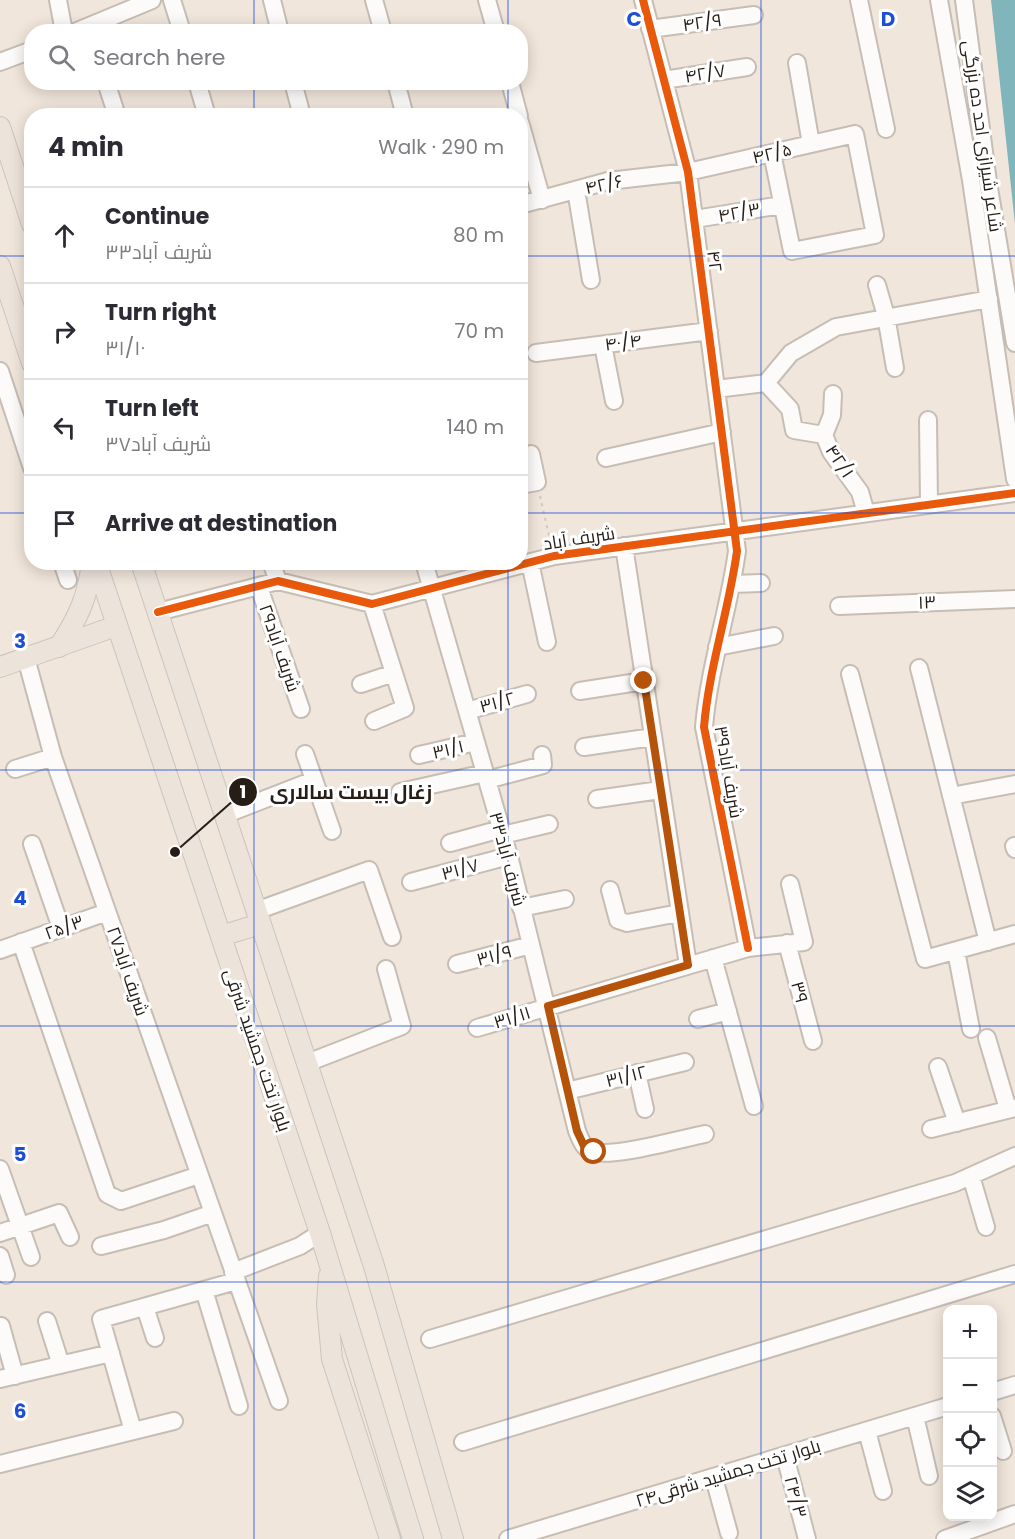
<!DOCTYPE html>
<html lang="en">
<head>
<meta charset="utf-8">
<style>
  :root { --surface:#fff; --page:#f2f2f3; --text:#2b2b33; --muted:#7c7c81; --line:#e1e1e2 }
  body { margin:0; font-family:Poppins,Cairo,sans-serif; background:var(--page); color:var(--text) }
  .controls { position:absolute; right:18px; bottom:18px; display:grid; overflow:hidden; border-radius:12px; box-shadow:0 3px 15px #0003 }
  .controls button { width:54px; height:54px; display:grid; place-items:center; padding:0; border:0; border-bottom:2px solid var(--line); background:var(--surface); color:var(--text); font:30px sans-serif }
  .stop { position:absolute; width:18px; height:18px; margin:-14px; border:4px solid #b45309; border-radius:50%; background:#fff }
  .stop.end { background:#b45309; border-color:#fff; box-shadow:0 2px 6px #0008 }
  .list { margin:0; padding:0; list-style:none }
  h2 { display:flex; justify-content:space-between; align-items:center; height:78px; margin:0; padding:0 24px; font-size:26px }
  h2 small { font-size:20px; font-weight:400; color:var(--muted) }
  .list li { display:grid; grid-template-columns:39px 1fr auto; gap:18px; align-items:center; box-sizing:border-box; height:96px; padding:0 24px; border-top:2px solid var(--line) }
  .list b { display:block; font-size:22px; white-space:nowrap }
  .list p { margin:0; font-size:20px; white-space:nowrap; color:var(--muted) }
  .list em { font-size:20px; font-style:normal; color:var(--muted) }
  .icon { flex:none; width:33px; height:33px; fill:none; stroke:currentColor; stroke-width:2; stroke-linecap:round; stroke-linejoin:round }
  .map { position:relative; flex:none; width:1015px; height:1539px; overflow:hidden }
  .search { position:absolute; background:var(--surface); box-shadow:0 3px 15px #0003; left:24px; top:24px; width:504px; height:66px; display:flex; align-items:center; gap:15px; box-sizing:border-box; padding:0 21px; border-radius:24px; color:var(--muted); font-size:22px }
  .panel { position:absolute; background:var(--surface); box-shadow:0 3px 15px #0003; left:24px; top:108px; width:504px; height:462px; border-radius:24px }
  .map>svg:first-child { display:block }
  .water { fill:#80b5bb }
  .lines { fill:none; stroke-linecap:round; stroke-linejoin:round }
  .minor-casing { stroke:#c6bdb4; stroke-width:20 }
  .major-casing { stroke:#cac5bf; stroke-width:22 }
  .path { stroke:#cdc9c5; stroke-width:2; stroke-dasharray:3 4.5; stroke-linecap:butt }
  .minor { stroke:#fdfbfa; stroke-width:16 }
  .major { stroke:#ece3db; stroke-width:20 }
  .cycleway-casing { stroke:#fff; stroke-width:11 }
  .cycleway { stroke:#e8590c; stroke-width:8 }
  .route { stroke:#b45309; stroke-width:8 }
  .grid { fill:none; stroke:#1d4ed8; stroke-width:1.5; stroke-opacity:0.55 }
  .labels { text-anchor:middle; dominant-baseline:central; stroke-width:6; stroke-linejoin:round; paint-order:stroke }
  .street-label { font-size:18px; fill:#251d16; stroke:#fff }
  .grid-label { font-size:20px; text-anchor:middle; font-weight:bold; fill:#1d4ed8; stroke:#fff; stroke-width:6; stroke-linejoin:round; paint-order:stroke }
  .leader { fill:none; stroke:#251d16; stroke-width:2 }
  .callout-dot { fill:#251d16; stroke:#fff; stroke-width:2 }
  .mark-label { font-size:18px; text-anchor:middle; font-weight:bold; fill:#fff }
  .callout-label { font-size:20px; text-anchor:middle; font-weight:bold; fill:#251d16; stroke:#fff; stroke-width:6; stroke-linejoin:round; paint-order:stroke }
</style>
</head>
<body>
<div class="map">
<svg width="1015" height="1539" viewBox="0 0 1015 1539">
  <rect width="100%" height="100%" fill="#f1e6db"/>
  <path class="water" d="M991 0H1015V224Z"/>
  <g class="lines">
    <defs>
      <path id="minor" d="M58 0 64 32
        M172 0 182 32
        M272 0 280 32
        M374 0 383 32
        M487 0 496 32
        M643 0 688 172 737 551C729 610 709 667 704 727L748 948
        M859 0 886 129
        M939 0 971 180 1015 479
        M964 0 988 182 1015 343
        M650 29 754 15
        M75 32 152 0
        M0 62 32 50
        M797 63 811 144
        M664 80 747 67
        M106 82 117 116
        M197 82 207 116
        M293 82 302 116
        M396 82 405 116
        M510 82 519 116
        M520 122 542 200
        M576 190 591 280
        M520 205 608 181 688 172 855 134 875 235 792 251 772 153
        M695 219 782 205
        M877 285 886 316 895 368
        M603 345 614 401
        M536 353 709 331
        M0 371 32 468
        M766 383 791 353 836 327 989 299
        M716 389 766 383 790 409 794 430 824 435 831 452 860 492 866 513
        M928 420 929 504
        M824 435 832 415 833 394
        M606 458 722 432
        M520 485 537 482 531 454
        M624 546 688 965
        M62 562 68 580
        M271 562 278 581
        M424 562 509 856 577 1131C581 1140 583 1149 594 1152 616 1157 680 1139 705 1134
        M530 562 547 642
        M732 584 761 583
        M259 587 301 709
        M372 604 405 708 374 721
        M839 606 1015 599
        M158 612 278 581 372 604 554 556 1015 493
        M717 647 774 636
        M26 658 53 757 279 1401
        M919 668 988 942
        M850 674 925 959 1015 934
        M361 684 394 673
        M580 691 644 681
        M467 711 527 694
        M584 747 653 737
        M305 754 332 831
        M419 755 476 742
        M15 769 53 757
        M487 780 543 765 542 755
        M400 792 485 773
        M951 796 1015 784
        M597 799 660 790
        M224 815 314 780
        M503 835 549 824
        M450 843 501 829
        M32 844 61 928
        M1014 846 1015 849
        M411 882 509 856
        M610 890 618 920 627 923 679 913
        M521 908 565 899
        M256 911 369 870 392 937
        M21 942 107 1194 121 1201 199 1175
        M787 943 813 1041
        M0 950 107 912
        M956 951 971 1029
        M713 958 754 1106
        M457 964 531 945
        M698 1019 728 1011
        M477 1028 748 948 804 942 790 884
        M987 1038 1008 1109
        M307 1063 402 1026 386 969
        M938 1067 957 1123
        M637 1073 645 1109
        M567 1091 685 1062
        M931 1129 1015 1108
        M0 1169 31 1257
        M971 1176 986 1227
        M0 1233 59 1213 70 1237
        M101 1246 164 1230 213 1213
        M0 1256 6 1275
        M233 1272 300 1246 320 1233
        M204 1290 239 1406
        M145 1307 155 1338
        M47 1321 61 1365
        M1 1326 15 1376
        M430 1339 955 1183 1015 1156
        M0 1379 111 1353
        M992 1392 1015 1385
        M915 1416 929 1476
        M992 1416 1003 1451
        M133 1431 101 1319 236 1281
        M867 1431 883 1491
        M463 1442 1015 1274
        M785 1456 807 1539
        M0 1464 174 1421
        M714 1478 729 1533
        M508 1539 948 1406
        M945 1539 1015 1514"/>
      <path id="major" d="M0 127 32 224
        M0 266 32 363
        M96 562 320 1233 413 1539
        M141 562 374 1266 453 1539
        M59 647C78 618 88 597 92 562
        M0 667 116 626
        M221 936 260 924
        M329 1276 327 1304 332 1359 390 1539"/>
    </defs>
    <use href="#minor" class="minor-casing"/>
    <use href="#major" class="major-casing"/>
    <path class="path" d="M540 496 550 540"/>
    <use href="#minor" class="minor"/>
    <use href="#major" class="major"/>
    <defs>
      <path id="cycleway" d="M643 0 688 172 737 551C729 610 709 667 704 727L748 948
        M158 612 278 581 372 604 554 556 1015 493"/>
    </defs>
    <use href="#cycleway" class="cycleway-casing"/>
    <use href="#cycleway" class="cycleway"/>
  </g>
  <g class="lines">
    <path class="route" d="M594 1152 584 1146 577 1131 548 1006 688 965 644 681"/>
  </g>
  <path class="grid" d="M254 0V32M508 0V32M761 0V1539M254 82V116M508 82V116M0 256H32M520 256H1015M0 513H32M520 513H1015M254 562V1539M508 562V1539M0 770H1015M0 1026H1015M0 1282H1015"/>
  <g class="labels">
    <g class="street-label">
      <text transform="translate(702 22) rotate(-8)">۴۲/۹</text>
      <text transform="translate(705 73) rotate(-9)">۴۲/۷</text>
      <text transform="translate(983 136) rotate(82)">شاعر شیرازی احد ده بزرگی</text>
      <text transform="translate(772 153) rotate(-13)">۴۲/۵</text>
      <text transform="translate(604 184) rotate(-12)">۴۲/۶</text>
      <text transform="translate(739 212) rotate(-10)">۴۲/۳</text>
      <text transform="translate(715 261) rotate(83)">۴۲</text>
      <text transform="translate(623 342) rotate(-7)">۴۰/۴</text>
      <text transform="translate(840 461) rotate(57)">۴۲/۱</text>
      <text transform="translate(579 538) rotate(-9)">شریف آباد</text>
      <text transform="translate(927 602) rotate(-2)">۱۳</text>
      <text transform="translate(280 648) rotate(71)">شریف آباد۲۹</text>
      <text transform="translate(497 702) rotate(-15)">۳۱/۲</text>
      <text transform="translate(448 749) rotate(-13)">۳۱/۱</text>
      <text transform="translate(729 772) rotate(80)">شریف آباد۳۹</text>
      <text transform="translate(508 859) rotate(75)">شریف آباد۳۳</text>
      <text transform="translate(460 869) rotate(-15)">۳۱/۷</text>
      <text transform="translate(64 927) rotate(-20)">۲۵/۳</text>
      <text transform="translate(494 955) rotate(-15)">۳۱/۹</text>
      <text transform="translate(128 971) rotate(71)">شریف آباد۲۷</text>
      <text transform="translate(800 992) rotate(75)">۳۹</text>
      <text transform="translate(512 1017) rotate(-17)">۳۱/۱۱</text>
      <text transform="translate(258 1050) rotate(71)">بلوار تخت جمشید شرقی</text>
      <text transform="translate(626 1076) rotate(-14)">۳۱/۱۲</text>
      <text transform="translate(728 1473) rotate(-17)">بلوار تخت جمشید شرقی۲۴</text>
      <text transform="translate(796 1497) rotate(75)">۲۴/۳</text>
    </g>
  </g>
  <g class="grid-label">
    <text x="634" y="26">C</text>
    <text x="888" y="26">D</text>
    <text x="20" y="648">3</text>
    <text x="20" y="905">4</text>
    <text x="20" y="1161">5</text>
    <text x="20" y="1418">6</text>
  </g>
  <path class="leader" d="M175 852L243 792"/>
  <g class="callout-dot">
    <circle cx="175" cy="852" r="6"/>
    <circle cx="243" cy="792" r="15"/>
  </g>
  <g class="mark-label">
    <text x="243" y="798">1</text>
  </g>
  <g class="callout-label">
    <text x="351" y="799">زغال بیست سالاری</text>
  </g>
</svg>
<div class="controls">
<button>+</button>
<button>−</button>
<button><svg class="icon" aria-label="locate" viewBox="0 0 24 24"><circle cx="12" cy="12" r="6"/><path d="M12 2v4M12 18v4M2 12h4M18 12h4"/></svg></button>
<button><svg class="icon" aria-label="layers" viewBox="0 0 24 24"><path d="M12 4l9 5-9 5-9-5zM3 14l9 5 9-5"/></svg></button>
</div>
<div class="stop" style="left:594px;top:1152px"></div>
<div class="stop end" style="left:644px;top:681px"></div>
<div class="search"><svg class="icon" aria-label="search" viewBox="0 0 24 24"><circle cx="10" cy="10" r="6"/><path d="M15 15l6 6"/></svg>Search here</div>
<section class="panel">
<h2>4 min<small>Walk · 290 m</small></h2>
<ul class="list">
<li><svg class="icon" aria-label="ahead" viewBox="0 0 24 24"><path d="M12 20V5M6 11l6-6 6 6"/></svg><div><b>Continue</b><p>شریف آباد۳۳</p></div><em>80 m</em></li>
<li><svg class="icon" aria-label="right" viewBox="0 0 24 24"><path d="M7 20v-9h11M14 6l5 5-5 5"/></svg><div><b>Turn right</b><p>۳۱/۱۰</p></div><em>70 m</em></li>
<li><svg class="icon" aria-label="left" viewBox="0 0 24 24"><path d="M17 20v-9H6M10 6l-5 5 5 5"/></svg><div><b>Turn left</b><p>شریف آباد۳۷</p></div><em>140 m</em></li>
<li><svg class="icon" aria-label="arrive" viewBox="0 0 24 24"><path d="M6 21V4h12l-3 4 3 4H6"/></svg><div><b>Arrive at destination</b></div></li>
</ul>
</section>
</div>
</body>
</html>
